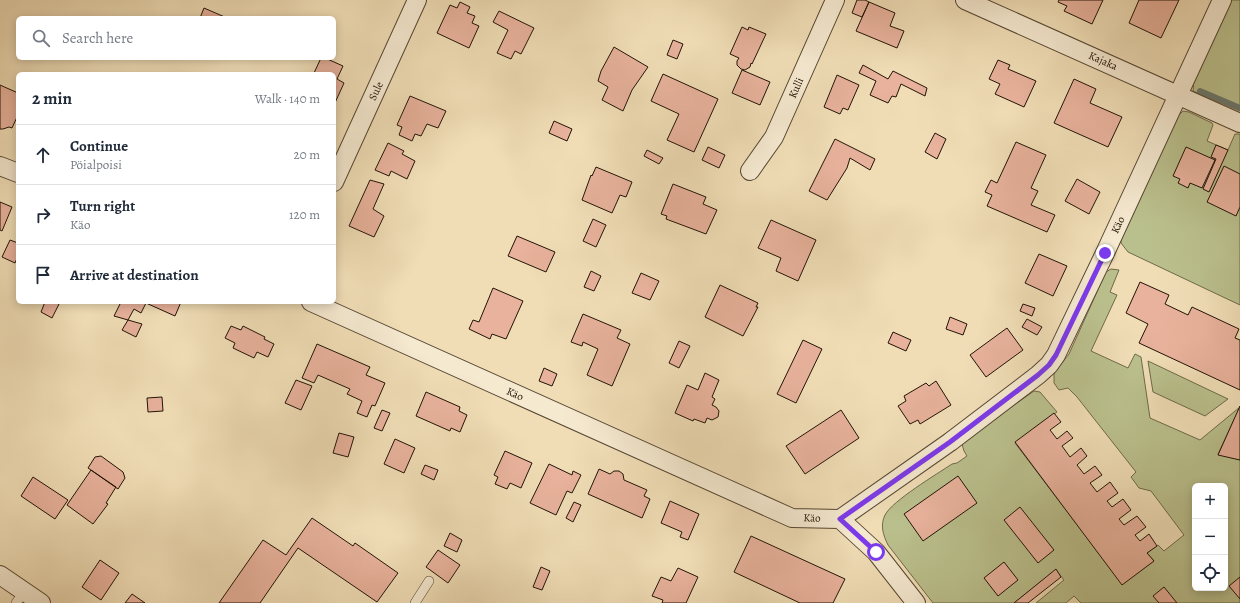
<!DOCTYPE html>
<html lang="en">
<head>
<meta charset="utf-8">
<style>
  :root { --surface:#fff; --page:#f2f2f3; --text:#1f2937; --muted:#747a83; --line:#e0e1e3 }
  body { margin:0; font-family:Alegreya,serif; background:var(--page); color:var(--text) }
  .controls { position:absolute; right:12px; bottom:12px; display:grid; overflow:hidden; border-radius:6px; box-shadow:0 2px 10px #0003 }
  .controls button { width:36px; height:36px; display:grid; place-items:center; padding:0; border:0; border-bottom:1px solid var(--line); background:var(--surface); color:var(--text); font:20px sans-serif }
  .stop { position:absolute; width:12px; height:12px; margin:-9px; border:3px solid #7c3aed; border-radius:50%; background:#fff }
  .stop.end { background:#7c3aed; border-color:#fff; box-shadow:0 1px 4px #0008 }
  .list { margin:0; padding:0; list-style:none }
  h2 { display:flex; justify-content:space-between; align-items:center; height:52px; margin:0; padding:0 16px; font-size:17px }
  h2 small { font-size:13px; font-weight:400; color:var(--muted) }
  .list li { display:grid; grid-template-columns:26px 1fr auto; gap:12px; align-items:center; box-sizing:border-box; height:60px; padding:0 16px; border-top:1px solid var(--line) }
  .list b { display:block; font-size:15px; white-space:nowrap }
  .list p { margin:0; font-size:13px; white-space:nowrap; color:var(--muted) }
  .list em { font-size:13px; font-style:normal; color:var(--muted) }
  .icon { flex:none; width:22px; height:22px; fill:none; stroke:currentColor; stroke-width:2; stroke-linecap:round; stroke-linejoin:round }
  .map { position:relative; flex:none; width:1240px; height:603px; overflow:hidden }
  .search { position:absolute; background:var(--surface); box-shadow:0 2px 10px #0003; left:16px; top:16px; width:320px; height:44px; display:flex; align-items:center; gap:10px; box-sizing:border-box; padding:0 14px; border-radius:6px; color:var(--muted); font-size:15px }
  .panel { position:absolute; background:var(--surface); box-shadow:0 2px 10px #0003; left:16px; top:72px; width:320px; height:232px; border-radius:6px }
  .map>svg:first-child { display:block }
  .green { fill:#bac08d; stroke:#6e6a49; fill-rule:evenodd }
  .lines { fill:none; stroke-linecap:round; stroke-linejoin:round }
  .stream { stroke:#6a786d; stroke-width:6 }
  .building { fill:#e8b29c; stroke:#211305 }
  .lane-casing { stroke:#554631; stroke-width:10 }
  .street-casing { stroke:#554631; stroke-width:20 }
  .lane { stroke:#f5e9d0; stroke-width:9 }
  .street { stroke:#f5e9d0; stroke-width:18 }
  .route { stroke:#7c3aed; stroke-width:5 }
  .labels { text-anchor:middle; dominant-baseline:central; stroke-width:3; stroke-linejoin:round; paint-order:stroke }
  .street-label { font-size:11px; fill:#211305; stroke:#f5e9d0 }
</style>
</head>
<body>
<div class="map">
<svg width="1240" height="603" viewBox="0 0 1240 603">
  <rect width="100%" height="100%" fill="#f0ddb6"/>
  <filter id="stains"><feTurbulence type="fractalNoise" baseFrequency=".005" numOctaves="4"/><feColorMatrix values="0 0 0 0 .2 0 0 0 0 .09 0 0 0 0 .02 0 0 0 .5 -.17"/></filter>
  <radialGradient id="worn" r=".72"><stop offset=".6" stop-color="#630" stop-opacity="0"/><stop offset="1" stop-color="#630" stop-opacity=".3"/></radialGradient>
  <path class="green" d="M1230 0H1240V111L1193 91 1194 79Z
    M1183 111 1189 112 1212 123 1213 125 1207 141 1228 150 1235 134H1240V305L1128 252 1121 243V236L1178 116Z
    M1111 269 1119 270 1110 292 1117 295 1091 351 1128 368 1135 354 1141 357 1150 418 1200 440 1240 407 1218 454 1240 460V603H1081L1074 596 1066 603H1036L1064 580 1056 570 1014 603H933L888 545C883 535 880 525 885 515 892 501 937 474 952 464L957 463 967 456 964 451 962 444 973 434 1034 391 1040 392 1057 412 1015 443 1122 584 1154 561 1147 553 1158 545 1164 551 1184 535 1151 491 1139 488 1131 477 1136 472 1077 397 1068 388 1059 390 1054 383V373L1069 354 1106 272ZM1195 486H1225V588H1195Z
    M1148 361 1228 399 1205 416 1153 392Z"/>
  <g class="lines">
    <path class="stream" d="M1200 91 1240 108"/>
  </g>
  <path class="building" d="M857 0H865L869 2 862 17 852 13Z
    M1059 0H1103L1092 24 1064 11 1067 6 1058 2Z
    M1139 0H1179L1161 38 1129 23Z
    M460 2 470 7 467 13 475 16 472 23 479 26 469 48 437 33 450 5 457 8Z
    M869 2 895 13 890 26 904 31 897 48 856 31Z
    M204 8 227 18H200Z
    M499 11 534 28 521 54 515 51 511 59 497 53 508 30 493 22Z
    M742 27 748 30 749 27 766 34 752 64 751 63 750 67 745 70 741 69 737 65V61L739 58 730 54Z
    M673 40 683 44 677 59 667 55Z
    M614 47 648 67 632 90 623 111 602 100 608 87 598 81 601 71Z
    M321 58H325L343 66 337 79 344 83 334 105V74L314 73Z
    M998 60 1010 65 1008 69 1036 81 1024 107 995 94 1000 84 989 79Z
    M863 65 888 79 893 71 927 88 925 96 901 84 896 97 892 96 888 103 870 95 876 81 859 73Z
    M742 70 770 82 760 105 732 93Z
    M663 74 718 99 694 152 667 140 679 114 651 101Z
    M837 75 859 85 848 110 843 108 840 114 824 107Z
    M1074 79 1096 89 1090 103 1122 117 1108 147 1054 123Z
    M0 85 18 93V115L12 128 9 127 3 129H0Z
    M410 96 446 111 438 128 427 124 421 136 415 134 412 141 399 135 402 127 397 125Z
    M554 121 572 129 567 141 549 133Z
    M935 133 946 139 937 159 925 152Z
    M835 139 875 159 870 170 850 158 847 168 827 200 809 191Z
    M1016 142 1046 155 1031 188 1038 191 1031 205 1055 215 1047 232 987 206 992 195 985 192 991 180 997 183Z
    M388 143 404 151 402 154 415 161 407 179 391 171 389 176 375 170Z
    M1216 145 1228 150 1209 192 1203 189 1216 159 1211 157Z
    M708 147 725 155 719 168 702 160Z
    M1186 147 1215 160 1202 188 1190 183 1188 188 1178 183 1180 179 1173 176Z
    M647 150 663 158 659 164 644 156Z
    M1224 166 1240 174V207L1236 216 1207 202Z
    M596 167 632 182 626 197 620 195 612 213 582 200 591 175 592 176Z
    M1077 179 1100 192 1089 214 1065 201Z
    M370 180 384 184 373 209 384 216 374 237 349 226Z
    M673 184 706 197 703 204 717 210 706 234 666 219 667 216 661 214Z
    M0 202 12 207 2 231 0 230Z
    M593 219 606 225 596 247 583 241Z
    M771 220 816 240 798 281 776 271 781 258 758 248Z
    M517 236 555 252 546 272 508 256Z
    M10 240 18 243V256L15 263 2 257Z
    M1039 254 1067 266 1053 296 1025 283Z
    M591 271 601 276 594 291 584 287Z
    M641 273 659 281 650 300 632 293Z
    M1140 282 1169 295 1165 304 1188 315 1192 307 1239 329 1235 338 1240 340V390L1139 343 1148 324 1126 313Z
    M720 285 758 303 756 307H758L743 336 705 317Z
    M493 288 523 301 506 339 492 334 490 339 469 329 473 320 479 322Z
    M45 302H60L52 318 41 312Z
    M121 302H181L175 316 146 303 141 313 134 309 128 320 142 324 136 337 122 330 128 320 114 316Z
    M1023 304 1035 308 1032 316 1020 311Z
    M583 314 621 330 617 338 630 344 612 386 587 375 598 349 583 342 582 346 571 342Z
    M950 317 967 324 963 335 946 329Z
    M1027 319 1042 327 1037 335 1022 327Z
    M231 326 241 330 243 326 265 337 264 339 274 344 268 357 257 352 254 358 233 348 235 343 225 338Z
    M1007 328 1023 350 986 377 970 355Z
    M893 332 911 340 906 351 888 343Z
    M803 340 822 349 796 403 777 394Z
    M679 341 690 346 679 368 669 363Z
    M317 344 370 367 366 375 385 383 375 406 372 405 367 417 357 413 362 401 347 394 350 389 318 375 314 383 302 378Z
    M544 368 557 374 552 386 539 381Z
    M705 373 719 380 712 397 715 399 712 405 716 407 719 411 718 417 712 420 707 418 705 423 694 419 693 421 675 413 687 385 698 390Z
    M296 380 312 386 301 410 285 403Z
    M936 381 951 405 920 424 918 420 910 424 898 406 906 401 904 396 926 383 929 386Z
    M426 392 460 407 459 411 467 415 460 432 451 428 450 431 416 416Z
    M162 397 163 411 148 412 147 398Z
    M1240 406V460L1218 455Z
    M382 410 390 413 382 431 374 428Z
    M841 410 859 438 805 474 786 446Z
    M1054 413 1061 422 1050 430 1057 439 1067 431 1073 438 1062 446 1070 457 1081 448 1087 456 1077 465 1084 474 1095 466 1102 475 1090 483 1097 492 1110 482 1118 493 1107 501 1112 507 1123 499 1131 510 1119 519 1124 525 1137 516 1146 527 1135 535 1140 541 1149 534 1157 546 1147 553 1154 561 1122 585 1015 442Z
    M339 433 354 437 348 457 333 453Z
    M395 439 415 448 404 473 384 464Z
    M505 451 532 463 521 488 510 483 507 489 495 484 498 477 494 475Z
    M101 456 123 472 125 478 118 489 88 468 95 457Z
    M549 464 572 475 573 471 581 475 572 493 567 491 556 515 530 503Z
    M425 465 438 470 434 480 421 474Z
    M599 469 610 474 614 471H619L623 474 624 480 647 490 644 496 650 499 642 518 588 494Z
    M91 470 116 487 106 503 108 504 93 524 67 505Z
    M958 476 977 503 923 541 904 514Z
    M33 477 68 500 55 519 21 496Z
    M670 501 699 514 688 540 680 537 682 532 661 523Z
    M574 502 581 505 573 522 566 518Z
    M1020 507 1054 550 1038 563 1004 520Z
    M312 518 353 546 355 543 398 573 377 602 298 548 260 603H219L263 540 286 555Z
    M450 533 462 540 457 552 444 546Z
    M751 536 845 579 833 603H800L734 572Z
    M438 550 460 565 448 583 426 567Z
    M100 560 119 573 101 600 82 587Z
    M1004 562 1018 580 998 596 984 578Z
    M541 567 550 571 542 590 533 587Z
    M678 568 698 577 686 603H662L663 600 652 596 661 577 671 581Z
    M1056 569 1061 577 1028 603H1014Z
    M1240 577V599L1229 586Z
    M1164 587 1177 603H1159L1153 596Z
    M132 594 145 603H125Z"/>
  <g class="lines">
    <defs>
      <path id="lane" d="M16 603 24 592
        M415 603 429 581"/>
      <path id="street" d="M965 0 1240 123
        M0 166 18 173
        M750 171 774 137 835 0
        M334 182 417 0
        M311 302 792 518 840 519 950 442 1038 375 1049 365 1056 355 1105 253 1222 0
        M840 519 876 552 916 603
        M0 575 41 603"/>
    </defs>
    <use href="#lane" class="lane-casing"/>
    <use href="#street" class="street-casing"/>
    <use href="#lane" class="lane"/>
    <use href="#street" class="street"/>
  </g>
  <g class="lines">
    <path class="route" d="M876 552 840 519 950 442 1038 375 1049 365 1056 355 1105 253"/>
  </g>
  <g class="labels">
    <g class="street-label">
      <text transform="translate(1103 61) rotate(24)">Kajaka</text>
      <text transform="translate(796 88) rotate(-66)">Kulli</text>
      <text transform="translate(376 91) rotate(-65)">Sule</text>
      <text transform="translate(1118 225) rotate(-65)">Käo</text>
      <text transform="translate(515 394) rotate(24)">Käo</text>
      <text transform="translate(812 518) rotate(2)">Käo</text>
    </g>
  </g>
  <rect width="100%" height="100%" filter="url(#stains)"/>
  <rect width="100%" height="100%" fill="url(#worn)"/>
</svg>
<div class="controls">
<button>+</button>
<button>−</button>
<button><svg class="icon" aria-label="locate" viewBox="0 0 24 24"><circle cx="12" cy="12" r="6"/><path d="M12 2v4M12 18v4M2 12h4M18 12h4"/></svg></button>
</div>
<div class="stop" style="left:876px;top:552px"></div>
<div class="stop end" style="left:1105px;top:253px"></div>
<div class="search"><svg class="icon" aria-label="search" viewBox="0 0 24 24"><circle cx="10" cy="10" r="6"/><path d="M15 15l6 6"/></svg>Search here</div>
<section class="panel">
<h2>2 min<small>Walk · 140 m</small></h2>
<ul class="list">
<li><svg class="icon" aria-label="ahead" viewBox="0 0 24 24"><path d="M12 20V5M6 11l6-6 6 6"/></svg><div><b>Continue</b><p>Pöialpoisi</p></div><em>20 m</em></li>
<li><svg class="icon" aria-label="right" viewBox="0 0 24 24"><path d="M7 20v-9h11M14 6l5 5-5 5"/></svg><div><b>Turn right</b><p>Käo</p></div><em>120 m</em></li>
<li><svg class="icon" aria-label="arrive" viewBox="0 0 24 24"><path d="M6 21V4h12l-3 4 3 4H6"/></svg><div><b>Arrive at destination</b></div></li>
</ul>
</section>
</div>
</body>
</html>
